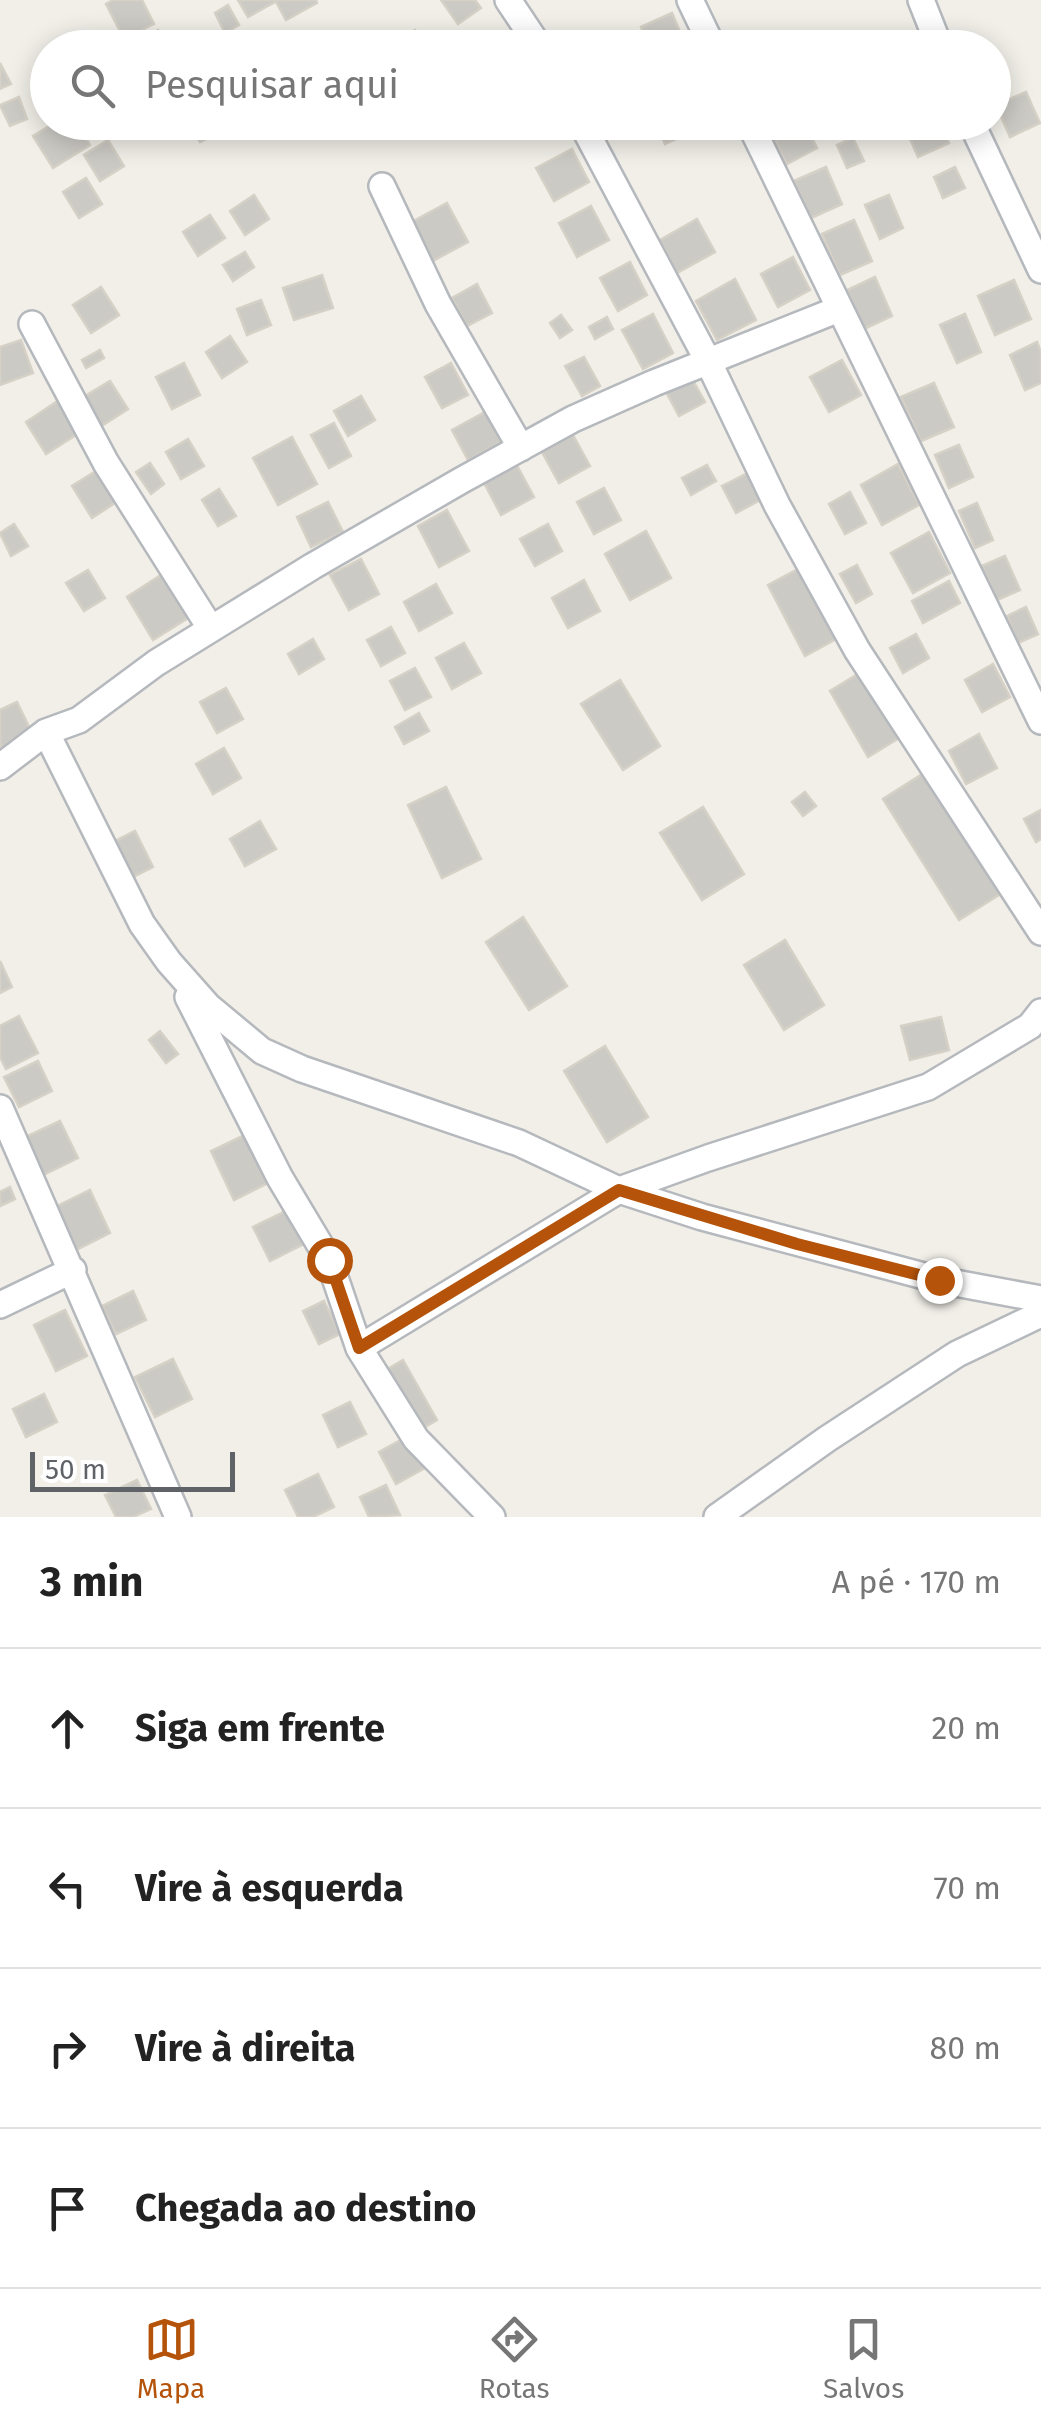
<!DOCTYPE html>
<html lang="pt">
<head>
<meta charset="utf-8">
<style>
  :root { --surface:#fff; --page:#f2f2f2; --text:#222; --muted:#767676; --line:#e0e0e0; --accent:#b45309 }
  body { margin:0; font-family:"Fira Sans",sans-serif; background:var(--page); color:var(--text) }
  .scale { position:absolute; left:30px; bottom:25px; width:205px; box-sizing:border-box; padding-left:10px; border:5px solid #5f6368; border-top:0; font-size:28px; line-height:35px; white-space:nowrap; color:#5f6368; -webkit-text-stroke:8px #fff; paint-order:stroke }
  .stop { position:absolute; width:30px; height:30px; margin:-22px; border:8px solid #b45309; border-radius:50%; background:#fff }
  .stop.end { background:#b45309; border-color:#fff; box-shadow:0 2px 10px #0008 }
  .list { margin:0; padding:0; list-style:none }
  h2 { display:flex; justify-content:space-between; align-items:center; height:130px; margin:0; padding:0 40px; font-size:42px }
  h2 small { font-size:32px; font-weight:400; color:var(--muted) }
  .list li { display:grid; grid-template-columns:65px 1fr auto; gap:30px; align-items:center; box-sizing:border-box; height:160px; padding:0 40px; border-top:2px solid var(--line) }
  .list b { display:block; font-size:38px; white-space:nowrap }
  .list em { font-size:32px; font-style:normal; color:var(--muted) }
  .icon { flex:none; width:55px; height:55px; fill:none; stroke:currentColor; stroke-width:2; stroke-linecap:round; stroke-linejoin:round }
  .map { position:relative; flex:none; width:1041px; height:1517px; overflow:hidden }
  .search { position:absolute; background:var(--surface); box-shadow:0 5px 25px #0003; left:30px; right:30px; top:30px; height:110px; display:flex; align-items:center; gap:25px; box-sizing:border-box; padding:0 35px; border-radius:55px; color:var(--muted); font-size:38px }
  .sheet { height:770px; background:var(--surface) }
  nav { display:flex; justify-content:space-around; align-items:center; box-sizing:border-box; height:140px; border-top:2px solid var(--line); background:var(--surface); font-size:28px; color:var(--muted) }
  nav a { display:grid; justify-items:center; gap:5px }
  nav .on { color:var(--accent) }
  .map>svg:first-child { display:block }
  .building { fill:#cccac5; stroke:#d6d1c6; stroke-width:2.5 }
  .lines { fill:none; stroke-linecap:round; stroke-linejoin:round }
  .street-casing { stroke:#b5b8bc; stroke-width:30 }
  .street { stroke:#fff; stroke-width:25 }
  .route { stroke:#b45309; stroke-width:12 }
</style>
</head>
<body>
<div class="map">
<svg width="1041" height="1517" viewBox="0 0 1041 1517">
  <rect width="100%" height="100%" fill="#f1efe8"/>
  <path class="building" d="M113 0H142L154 24 124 39 106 4Z
    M238 0H274L275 2 248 17Z
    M275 0H316L317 3 286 20Z
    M441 0H475L481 8 458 24Z
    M228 5 239 25 225 33 215 13Z
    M672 13 685 44 677 48H650L641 27Z
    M158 30 170 48H157L149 36Z
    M415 30 428 48H391Z
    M0 63 11 84 0 89Z
    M1026 92 1040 123 1010 137 996 105Z
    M19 97 27 119 10 126 0 105Z
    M56 122H77L90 145 53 168 33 136Z
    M202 122H217L221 131 200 142 192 128Z
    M431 122H465V123L439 137Z
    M660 122H687L691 132 665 144 656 124Z
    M778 122H804L817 148 787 164 768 128Z
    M915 122H940L949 143 918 157 905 127Z
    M853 138 864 161 847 168 837 145Z
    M108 140 124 166 100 181 84 155Z
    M572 149 589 182 554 201 536 168Z
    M826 167 842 204 811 218 794 181Z
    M955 167 965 188 943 198 934 177Z
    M86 178 102 204 79 218 63 192Z
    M254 195 269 219 245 235 230 211Z
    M889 195 903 228 880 239 865 205Z
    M447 203 468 242 429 263 408 224Z
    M591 206 609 240 577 257 559 223Z
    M210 215 225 238 198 256 183 232Z
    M697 219 715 252 677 273 660 240Z
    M854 220 872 261 840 275 822 234Z
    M245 252 254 267 233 281 223 265Z
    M793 257 810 290 778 307 761 274Z
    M630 262 647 295 618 311 600 278Z
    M322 275 333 308 294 320 283 288Z
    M875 277 892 316 864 329 847 290Z
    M735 279 756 320 717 340 696 301Z
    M1014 280 1031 319 995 335 978 296Z
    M477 284 492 313 467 326 452 298Z
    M101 287 119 315 91 333 73 305Z
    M261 300 271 325 247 335 237 309Z
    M653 314 673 353 643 369 622 330Z
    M965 314 981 352 957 363 940 325Z
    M561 315 572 330 560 338 550 323Z
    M607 317 613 329 595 339 589 327Z
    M230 336 247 362 222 378 206 352Z
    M21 340 33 373 0 385V347Z
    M1037 342 1041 352V383L1025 390 1010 355Z
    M100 350 104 358 86 368 82 360Z
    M584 357 600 386 582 396 565 366Z
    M842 360 861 395 829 412 810 377Z
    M184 363 200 395 172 409 156 377Z
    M451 363 468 395 442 408 425 377Z
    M691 377 705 402 679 416 665 390Z
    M110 381 128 409 100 427 82 398Z
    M934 383 954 427 921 441 901 397Z
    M361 396 375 420 348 436 334 411Z
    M59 400 79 433 46 454 26 422Z
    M485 412 501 442 468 460 452 430Z
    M334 423 351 456 329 468 311 435Z
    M573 435 590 466 559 483 542 452Z
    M292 437 317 484 278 505 253 458Z
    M188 439 204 466 181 479 166 452Z
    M959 445 973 477 949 488 935 455Z
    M514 460 534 497 501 515 481 477Z
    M150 463 164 484 151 494 136 472Z
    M898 464 919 505 882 525 861 485Z
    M707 465 716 481 691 495 682 478Z
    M96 471 115 503 92 518 72 486Z
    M750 472 764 498 736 513 722 486Z
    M604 488 621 520 594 534 577 502Z
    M219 489 236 516 218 526 202 500Z
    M850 492 866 523 845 534 829 504Z
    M328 502 343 532 311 547 297 517Z
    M977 503 993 540 975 548 959 511Z
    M447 510 469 551 439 567 418 526Z
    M14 524 28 546 11 556 0 533Z
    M548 524 562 551 535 566 520 539Z
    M646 531 671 578 630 600 605 554Z
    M929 532 950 573 913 593 891 553Z
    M1005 556 1020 590 997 600 982 566Z
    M361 559 379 594 349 610 330 575Z
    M857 565 872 594 856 603 840 574Z
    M800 568 838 638 805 656 768 585Z
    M88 570 105 598 84 611 66 583Z
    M161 575 188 618 153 640 127 597Z
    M584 580 600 611 568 628 552 598Z
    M949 581 960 603 923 623 912 601Z
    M436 584 452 613 419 631 404 602Z
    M1026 607 1038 634 1018 643 1007 616Z
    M391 627 405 653 381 666 367 640Z
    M916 634 929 658 903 673 890 648Z
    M313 639 324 659 299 674 288 654Z
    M464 643 481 673 452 689 436 658Z
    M993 664 1010 697 982 712 965 680Z
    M415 668 431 697 405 710 390 681Z
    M866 669 904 735 868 757 830 691Z
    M620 680 660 746 623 770 581 704Z
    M226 688 243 719 217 733 200 702Z
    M17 702 32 733 0 749V710Z
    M419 713 429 731 404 744 395 727Z
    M979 734 997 768 966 784 949 751Z
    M224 748 241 778 213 794 196 764Z
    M927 771 1002 893 959 920 883 799Z
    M446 787 481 859 442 878 408 805Z
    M805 792 816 806 803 816 792 802Z
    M703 807 744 874 702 900 660 833Z
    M1041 810V839L1036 842 1024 819Z
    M260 821 276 849 245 866 230 839Z
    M135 831 153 867 123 882 105 846Z
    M523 917 567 986 529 1010 486 942Z
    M785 940 824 1005 784 1030 744 965Z
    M0 961 12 987 0 993Z
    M19 1016 38 1053 6 1069 0 1057V1026Z
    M941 1017 949 1050 910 1060 901 1026Z
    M160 1031 178 1054 166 1063 149 1040Z
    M605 1046 648 1117 607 1142 564 1071Z
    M38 1061 52 1091 19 1107 4 1077Z
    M60 1121 78 1158 37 1178 19 1140Z
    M249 1133 272 1181 234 1200 211 1151Z
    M10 1187 15 1199 0 1206V1192Z
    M90 1190 110 1233 70 1253 49 1210Z
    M288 1210 304 1244 270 1261 253 1227Z
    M133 1291 146 1320 116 1334 102 1306Z
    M324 1301 340 1334 319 1344 303 1311Z
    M65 1310 87 1356 56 1371 34 1325Z
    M173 1359 192 1399 155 1417 135 1377Z
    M403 1360 437 1420 420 1430 386 1370Z
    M44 1394 57 1422 26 1437 13 1409Z
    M350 1402 366 1434 338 1447 323 1415Z
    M408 1436 425 1468 396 1484 379 1452Z
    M318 1474 334 1507 313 1517H298L285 1490Z
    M137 1480 151 1509 133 1517H116L105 1495Z
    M386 1485 400 1515 369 1517 360 1497Z"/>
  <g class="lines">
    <defs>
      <path id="street" d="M508 0 540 48
        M690 0 713 48
        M921 0 940 48
        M581 122 708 361 777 505 857 650 1041 932
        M749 122 1041 721
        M971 122 1041 270
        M382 186 438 304 521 448
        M32 324 106 463 211 629
        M46 732 142 924 169 962 208 1006 262 1051 302 1069 519 1143 619 1190 702 1217 939 1280 1041 1299
        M0 767 46 732 79 720 156 663 313 566 462 480 573 419 654 383 839 309
        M188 997 280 1178 329 1260 359 1348 416 1439 492 1517
        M0 1108 178 1517
        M0 1305 73 1270
        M359 1348 619 1190 708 1158 928 1087 1030 1026 1041 1012
        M717 1517 827 1439 957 1354 1041 1314"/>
    </defs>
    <use href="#street" class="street-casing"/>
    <use href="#street" class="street"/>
  </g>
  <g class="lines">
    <path class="route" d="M329 1260 359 1348 619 1190 797 1244 939 1280"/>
  </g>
</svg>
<div class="scale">50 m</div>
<div class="stop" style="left:329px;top:1260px"></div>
<div class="stop end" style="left:939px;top:1280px"></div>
<div class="search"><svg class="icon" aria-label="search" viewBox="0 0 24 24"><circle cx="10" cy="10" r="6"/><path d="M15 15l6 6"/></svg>Pesquisar aqui</div>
</div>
<section class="sheet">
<h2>3 min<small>A pé · 170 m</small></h2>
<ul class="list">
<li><svg class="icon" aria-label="ahead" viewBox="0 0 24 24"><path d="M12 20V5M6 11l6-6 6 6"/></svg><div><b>Siga em frente</b></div><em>20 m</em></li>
<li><svg class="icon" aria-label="left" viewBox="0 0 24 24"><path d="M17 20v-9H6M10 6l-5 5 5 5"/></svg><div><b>Vire à esquerda</b></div><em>70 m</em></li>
<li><svg class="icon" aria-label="right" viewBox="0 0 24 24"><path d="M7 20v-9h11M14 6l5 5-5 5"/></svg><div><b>Vire à direita</b></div><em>80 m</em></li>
<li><svg class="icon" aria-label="arrive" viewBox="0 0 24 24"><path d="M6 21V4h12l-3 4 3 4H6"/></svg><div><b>Chegada ao destino</b></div></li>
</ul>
</section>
<nav>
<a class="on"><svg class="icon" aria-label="map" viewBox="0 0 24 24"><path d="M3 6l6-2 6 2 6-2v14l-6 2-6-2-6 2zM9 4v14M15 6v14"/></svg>Mapa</a>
<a><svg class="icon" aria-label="directions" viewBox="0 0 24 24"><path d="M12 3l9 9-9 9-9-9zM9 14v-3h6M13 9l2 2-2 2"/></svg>Rotas</a>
<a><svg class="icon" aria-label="saved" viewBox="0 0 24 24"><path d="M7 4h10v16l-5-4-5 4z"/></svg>Salvos</a>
</nav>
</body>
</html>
